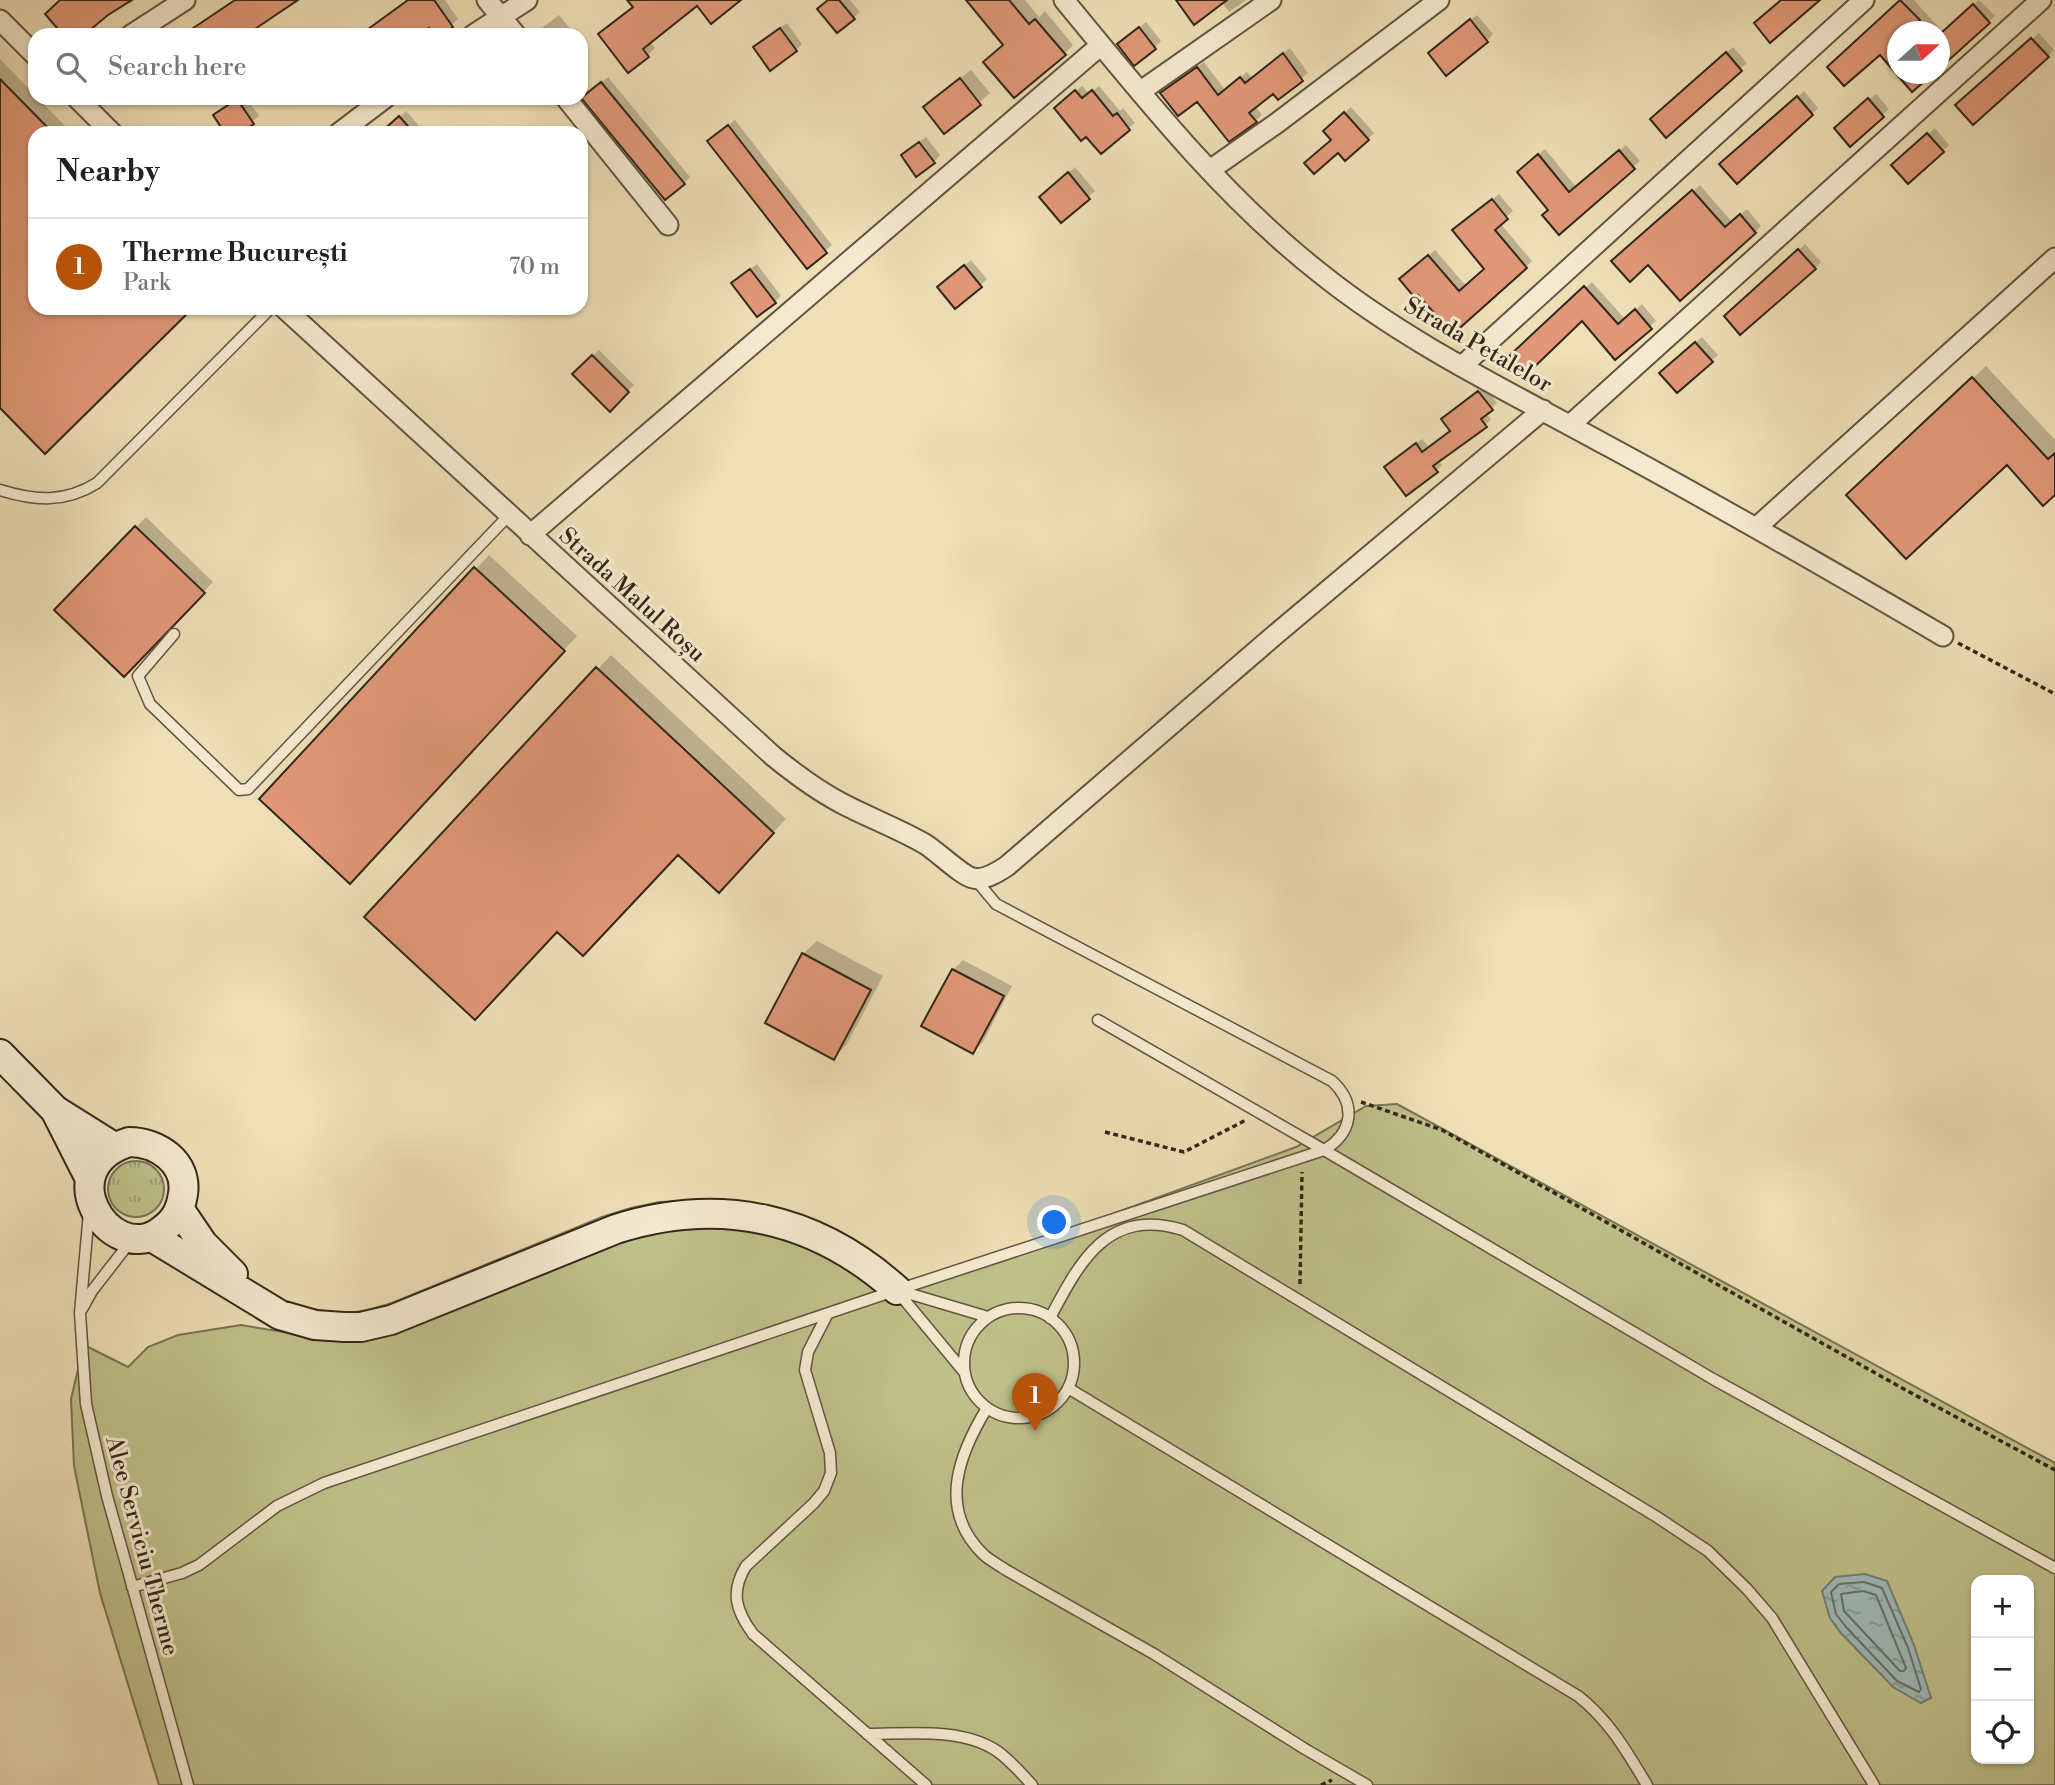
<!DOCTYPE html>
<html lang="en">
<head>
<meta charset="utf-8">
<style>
  :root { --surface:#fff; --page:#f2f2f2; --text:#222; --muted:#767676; --line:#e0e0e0; --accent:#b45309 }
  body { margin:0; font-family:"Libre Bodoni",serif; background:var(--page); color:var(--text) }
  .controls { position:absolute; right:21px; bottom:21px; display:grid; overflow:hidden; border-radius:14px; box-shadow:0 2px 5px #0004 }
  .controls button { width:63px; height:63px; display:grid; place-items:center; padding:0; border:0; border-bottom:2px solid var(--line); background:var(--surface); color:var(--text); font:35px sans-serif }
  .compass { position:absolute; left:1887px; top:21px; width:63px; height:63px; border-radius:50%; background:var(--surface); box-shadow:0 2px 5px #0004; rotate:69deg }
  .you { position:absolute; left:1055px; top:1223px; width:24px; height:24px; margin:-18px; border:5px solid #fff; border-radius:50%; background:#1a73e8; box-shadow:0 0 0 10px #1a73e833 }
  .badge { display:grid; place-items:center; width:46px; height:46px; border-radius:50%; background:var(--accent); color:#fff; font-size:23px; font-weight:700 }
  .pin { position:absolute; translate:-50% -58px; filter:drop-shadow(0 2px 4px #0008) }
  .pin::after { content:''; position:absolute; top:37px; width:24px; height:21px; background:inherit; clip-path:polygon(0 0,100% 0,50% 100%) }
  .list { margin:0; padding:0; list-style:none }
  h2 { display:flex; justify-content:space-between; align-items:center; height:91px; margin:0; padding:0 28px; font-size:30px }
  h2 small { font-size:23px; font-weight:400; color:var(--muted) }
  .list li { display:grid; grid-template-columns:46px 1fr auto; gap:21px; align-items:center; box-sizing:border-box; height:98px; padding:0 28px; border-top:2px solid var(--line) }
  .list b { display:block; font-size:26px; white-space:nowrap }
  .list p { margin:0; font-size:23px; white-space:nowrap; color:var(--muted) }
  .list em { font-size:23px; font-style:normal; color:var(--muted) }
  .icon { flex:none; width:38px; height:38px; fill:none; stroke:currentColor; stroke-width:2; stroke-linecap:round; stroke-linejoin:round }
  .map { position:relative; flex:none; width:2055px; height:1785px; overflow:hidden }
  .search { position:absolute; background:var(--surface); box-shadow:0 2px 5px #0004; left:28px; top:28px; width:560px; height:77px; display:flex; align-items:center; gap:18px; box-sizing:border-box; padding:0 24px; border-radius:21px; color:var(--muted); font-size:26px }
  .panel { position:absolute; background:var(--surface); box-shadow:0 2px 5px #0004; left:28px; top:126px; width:560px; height:189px; border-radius:21px }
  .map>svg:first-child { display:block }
  .grass { fill:url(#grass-tufts); stroke:#787452; stroke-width:2 }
  .green { fill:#bfc08a; stroke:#787452; stroke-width:2; fill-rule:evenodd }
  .water { fill:url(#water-ripples); stroke:#737f79; stroke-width:2 }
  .shadow { fill:#0003 }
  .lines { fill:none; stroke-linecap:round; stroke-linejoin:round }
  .shore { stroke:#687069; stroke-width:2 }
  .building { fill:#e19878; stroke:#32271a; stroke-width:2 }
  .lane-casing { stroke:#615541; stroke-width:13 }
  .street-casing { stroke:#615541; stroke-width:23 }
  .secondary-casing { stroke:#32271a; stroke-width:32 }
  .path { stroke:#32271a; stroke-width:3.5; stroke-dasharray:5 3.5; stroke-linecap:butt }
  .lane { stroke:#f5ead0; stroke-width:10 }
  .street { stroke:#f5ead0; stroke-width:19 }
  .secondary { stroke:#f5ead0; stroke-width:28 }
  .labels { text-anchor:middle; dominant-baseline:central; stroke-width:6; stroke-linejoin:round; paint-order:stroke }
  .street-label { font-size:23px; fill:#32271a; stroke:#f5ead0 }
</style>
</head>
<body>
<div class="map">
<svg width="2055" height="1785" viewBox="0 0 2055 1785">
  <defs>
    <pattern id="grass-tufts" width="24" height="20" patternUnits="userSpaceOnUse" patternTransform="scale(1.75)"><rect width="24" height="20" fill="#bfc08a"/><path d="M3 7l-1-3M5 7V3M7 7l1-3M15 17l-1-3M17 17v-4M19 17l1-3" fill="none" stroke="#9c9c70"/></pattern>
    <pattern id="water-ripples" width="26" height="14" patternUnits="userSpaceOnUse" patternTransform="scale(1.75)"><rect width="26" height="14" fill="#9ebab8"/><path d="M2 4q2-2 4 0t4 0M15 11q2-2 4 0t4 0" fill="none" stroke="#819795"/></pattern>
  </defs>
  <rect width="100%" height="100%" fill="#efdfb6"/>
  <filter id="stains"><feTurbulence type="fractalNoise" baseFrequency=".00286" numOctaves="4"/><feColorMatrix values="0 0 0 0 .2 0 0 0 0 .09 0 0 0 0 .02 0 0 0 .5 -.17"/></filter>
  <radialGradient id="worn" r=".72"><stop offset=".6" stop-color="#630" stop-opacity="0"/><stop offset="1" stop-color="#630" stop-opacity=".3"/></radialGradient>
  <path class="grass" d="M108 1189a28 28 0 1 1 56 0a28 28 0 1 1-56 0Z"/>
  <path class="green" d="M1397 1104 2055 1463V1785H159L100 1593 74 1466 71 1399 80 1361 86 1346 128 1367 148 1347 178 1335 241 1325 295 1334 308 1308C346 1316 356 1314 392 1303L602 1217 631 1208 659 1202 691 1201 726 1203 897 1290 934 1279 1296 1147 1366 1106ZM1976 1580H2029V1759H1976Z"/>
  <path class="water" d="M1865 1574 1887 1581 1914 1645 1931 1698 1921 1703 1893 1687 1840 1632 1830 1618 1822 1591 1835 1577Z"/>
  <path class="shadow" d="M234 0H293L240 35H183Z
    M408 0H445L458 19 439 35H436L429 26 416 35H352L363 27 366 31Z
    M629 0H738L698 4 650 41 655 48 647 56 600 34 634 6Z
    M829 0H850L860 12 853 18Z
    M970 0H1025L1039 17 1045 11 1073 45 1064 54 1005 44Z
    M1178 0H1246L1229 12 1221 1Z
    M1902 0H1914L1943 32 1979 0 1995 16 1940 65V32H1898L1880 52 1835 61Z
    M559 15 575 35H534L539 30Z
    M1477 15 1493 34 1487 41 1436 47Z
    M1146 22 1161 41 1154 48 1126 38Z
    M787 23 802 44 796 50 762 41Z
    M2039 33 2054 50 2048 56 1963 99Z
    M581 43 587 50 581 56Z
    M1733 47 1747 63 1666 135 1659 113Z
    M1290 48 1308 73 1278 98 1274 91 1255 106 1262 115 1255 121 1198 99 1162 93 1204 62 1225 90 1247 72 1252 78Z
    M0 59 35 95V98H38L72 133H35V308H190L0 405Z
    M971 70 990 93 944 131 935 98Z
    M608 77 690 177 684 183 590 91Z
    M1082 86 1089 94 1099 86 1120 111 1123 108 1135 123 1101 152 1062 103Z
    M1804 91 1818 108 1812 114 1728 158Z
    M1876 94 1889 109 1850 144 1843 122Z
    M238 98H246L259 116 237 133H227L215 116Z
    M1351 107 1374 133 1368 139 1325 131Z
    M406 111 422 129 418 133H382Z
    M735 120 832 245 807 266 716 135Z
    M1935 128 1949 145 1943 151 1900 159Z
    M926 137 940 155 934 162 909 149Z
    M1626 145 1640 161 1559 232 1550 209 1525 166 1545 149 1576 187Z
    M1075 167 1095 191 1061 220 1047 190Z
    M1700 185 1732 222 1747 209 1761 226 1755 232 1620 255Z
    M1499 194 1513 211 1500 223 1532 261 1453 332 1408 273 1435 250 1466 286 1486 269 1461 224Z
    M1805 244 1821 262 1815 268 1732 310Z
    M971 260 987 279 980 286 945 281Z
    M757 264 781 296 775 302 740 277Z
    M1592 282 1625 319 1642 304 1656 321 1615 357 1583 319 1512 355Z
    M1702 337 1718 355 1711 361 1667 366Z
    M599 350 634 385 610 409 575 374Z
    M1986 366 2055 440V493L2007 462 1862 482Z
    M1485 387 1497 403 1486 413 1491 420 1438 460 1442 465 1436 471 1391 462 1422 439 1429 447 1451 430 1449 414Z
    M146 517 213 582 124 675 57 610Z
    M489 555 577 636 363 868 262 799Z
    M611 655 786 819 732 877 679 853 557 930 367 917Z
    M817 941 883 976 847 1044 834 1058 803 954Z
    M963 960 1012 986 983 1042 973 1052 924 1026 953 970Z"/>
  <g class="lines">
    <path class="shore" d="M1864 1582 1882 1588 1908 1648 1921 1689 1919 1692 1897 1681 1846 1627 1836 1614 1831 1592 1839 1584Z
      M1863 1591 1876 1595 1906 1668 1904 1671H1900L1844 1611 1841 1594Z"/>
  </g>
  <path class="building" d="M60 0H132L108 15 84 35H63L45 14Z
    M235 0H298L246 35H183Z
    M408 0H434L453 27 442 35H434L429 28 419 35H360Z
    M627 0H741L711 24 697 6 643 49 649 57 628 73 598 34 633 7Z
    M828 0H839L855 19 837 33 817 9Z
    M966 0H1009L1029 24 1035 19 1066 55 1014 98 983 62 1003 45Z
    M1176 0H1227L1194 25Z
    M1781 0H1820L1770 43 1754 23Z
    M1900 0 1920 20 1907 32H1898V74H1933L1912 92 1880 55 1844 86 1827 67Z
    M1973 4 1990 23 1940 68V34Z
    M1470 19 1488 42 1446 76 1428 53Z
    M1139 27 1156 49 1134 66 1117 44Z
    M780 28 797 51 770 71 753 47Z
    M2031 38 2049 57 1973 125 1955 105Z
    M1726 52 1742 71 1666 138 1650 119Z
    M1283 53 1303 81 1278 100 1273 94 1249 113 1257 122 1229 142 1197 102 1178 116 1160 93 1197 67 1218 95 1240 77 1245 83Z
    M960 78 981 105 944 134 923 107Z
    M0 79 53 133H35V308H193L45 454 0 408Z
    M601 82 685 184 665 200 581 98Z
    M1075 90 1082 98 1092 90 1113 116 1117 113 1130 130 1101 154 1086 137 1081 141 1054 108Z
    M1797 96 1813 115 1737 184 1719 164Z
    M1868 98 1884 117 1850 147 1834 128Z
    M237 99 254 124 240 133H225L213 115Z
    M1344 112 1369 140 1345 161 1338 153 1314 174 1304 163 1331 140 1323 131Z
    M399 116 414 133H380Z
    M728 125 827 253 807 269 707 141Z
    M1927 133 1944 152 1908 184 1891 165Z
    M919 142 935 163 916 177 901 155Z
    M1619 150 1635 169 1559 235 1542 215 1548 210 1517 172 1538 154 1569 192Z
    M1068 172 1090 199 1061 223 1039 197Z
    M1692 190 1725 227 1740 214 1756 233 1680 301 1648 265 1630 282 1611 261Z
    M1492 199 1508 219 1495 230 1527 268 1453 334 1418 295 1415 298 1399 279 1428 255 1459 291 1484 269 1452 230Z
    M1798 249 1816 269 1740 335 1724 316Z
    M964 265 982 287 955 309 937 287Z
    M750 269 776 303 757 317 731 283Z
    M1584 286 1618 324 1635 309 1652 329 1615 360 1582 321 1527 374 1510 355Z
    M1695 342 1713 362 1677 393 1659 373Z
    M592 355 629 392 610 412 572 374Z
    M1972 377 2048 459 2055 453V495L2043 506 2007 465 1906 559 1846 495Z
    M1478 391 1493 410 1481 419 1487 427 1433 466 1438 472 1406 496 1384 467 1416 443 1422 452 1450 431 1441 419Z
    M135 526 205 593 124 677 54 610Z
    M474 567 565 651 350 884 259 799Z
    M596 667 774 833 719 893 678 855 583 956 557 932 475 1020 364 917Z
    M802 953 871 990 834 1060 765 1023Z
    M952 969 1004 996 973 1054 921 1026Z"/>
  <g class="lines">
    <defs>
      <path id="lane" d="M0 490C35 501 65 503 97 483L271 308
        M174 634 138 676 150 704 234 785 239 790 248 789 509 515
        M1098 1020 1324 1150 1713 1379 2055 1568
        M89 1212 80 1313 86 1404 107 1496 188 1785
        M897 1290 988 1317
        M897 1291 965 1373
        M964 1363a55 55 0 1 1 110 0a55 55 0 1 1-110 0Z
        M82 1309 92 1291 130 1242
        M827 1315 808 1352 805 1370 830 1453 831 1473 824 1491 813 1504 746 1566C730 1592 736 1611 753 1634L926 1785
        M1050 1318C1080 1261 1108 1207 1183 1230L1657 1517 1708 1551 1747 1589 1772 1618 1874 1785
        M1068 1388 1578 1696C1609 1720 1627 1752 1647 1785
        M987 1408C959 1454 937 1509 983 1554 989 1560 999 1565 1006 1570L1154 1654 1305 1749 1367 1785
        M132 1587 182 1573 199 1565 277 1506 324 1483 897 1290 1324 1150C1353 1133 1357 1104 1332 1081L996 904 976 880
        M867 1734C908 1734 961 1727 997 1751 1010 1760 1021 1773 1032 1785"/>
      <path id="street" d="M487 0 516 35
        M1064 0C1143 96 1222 196 1320 273 1407 343 1510 392 1608 446 1721 507 1832 571 1943 636
        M0 20 35 55
        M131 35 185 0
        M473 35 527 0
        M1141 91 1271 0
        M77 98 112 133
        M566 98 668 225
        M339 133 385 98
        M1210 170 1277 123 1439 0
        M284 308 773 756C795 774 818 791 843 804 870 818 899 829 925 844 938 852 962 876 973 878 984 881 998 872 1007 866L1276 634 1543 410
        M1462 366 1864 0
        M1570 425 2041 0
        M1757 527 2055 258
        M530 535 1101 45"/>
      <path id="secondary" d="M0 1054 55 1110 114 1147
        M55 1110 90 1179
        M129 1142C157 1142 188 1162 183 1194 180 1213 174 1222 158 1233 109 1264 48 1168 129 1142Z
        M180 1210 203 1244 233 1274
        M152 1237 280 1315 315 1325 344 1327H361L391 1320 616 1229C720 1196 816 1217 897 1290"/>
    </defs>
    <use href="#lane" class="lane-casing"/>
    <use href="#street" class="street-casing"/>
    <use href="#secondary" class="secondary-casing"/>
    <path class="path" d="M1958 643 2055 694
      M1361 1102 1442 1130 1902 1388 2055 1470
      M1105 1132 1184 1152 1246 1120
      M1300 1284 1302 1172
      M1321 1785 1332 1780"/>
    <use href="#lane" class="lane"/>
    <use href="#street" class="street"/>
    <use href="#secondary" class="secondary"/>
  </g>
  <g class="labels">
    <g class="street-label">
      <text transform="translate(1478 345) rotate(30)">Strada Petalelor</text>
      <text transform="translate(632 595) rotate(42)">Strada Malul Roșu</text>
      <text transform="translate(142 1546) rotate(75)">Alee Serviciu Therme</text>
    </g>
  </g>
  <rect width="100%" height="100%" filter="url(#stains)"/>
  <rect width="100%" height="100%" fill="url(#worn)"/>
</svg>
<div class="controls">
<button>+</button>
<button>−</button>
<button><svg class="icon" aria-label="locate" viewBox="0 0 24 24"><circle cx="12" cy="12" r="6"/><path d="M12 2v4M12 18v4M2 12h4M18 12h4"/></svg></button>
</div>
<svg class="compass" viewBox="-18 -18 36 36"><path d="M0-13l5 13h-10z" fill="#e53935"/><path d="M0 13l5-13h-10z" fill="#767676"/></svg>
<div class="you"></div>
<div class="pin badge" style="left:1035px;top:1431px">1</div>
<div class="search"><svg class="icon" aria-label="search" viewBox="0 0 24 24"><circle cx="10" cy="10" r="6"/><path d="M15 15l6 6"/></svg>Search here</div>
<section class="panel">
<h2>Nearby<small></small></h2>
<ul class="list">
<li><span class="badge">1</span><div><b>Therme București</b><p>Park</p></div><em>70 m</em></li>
</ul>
</section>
</div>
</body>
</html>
